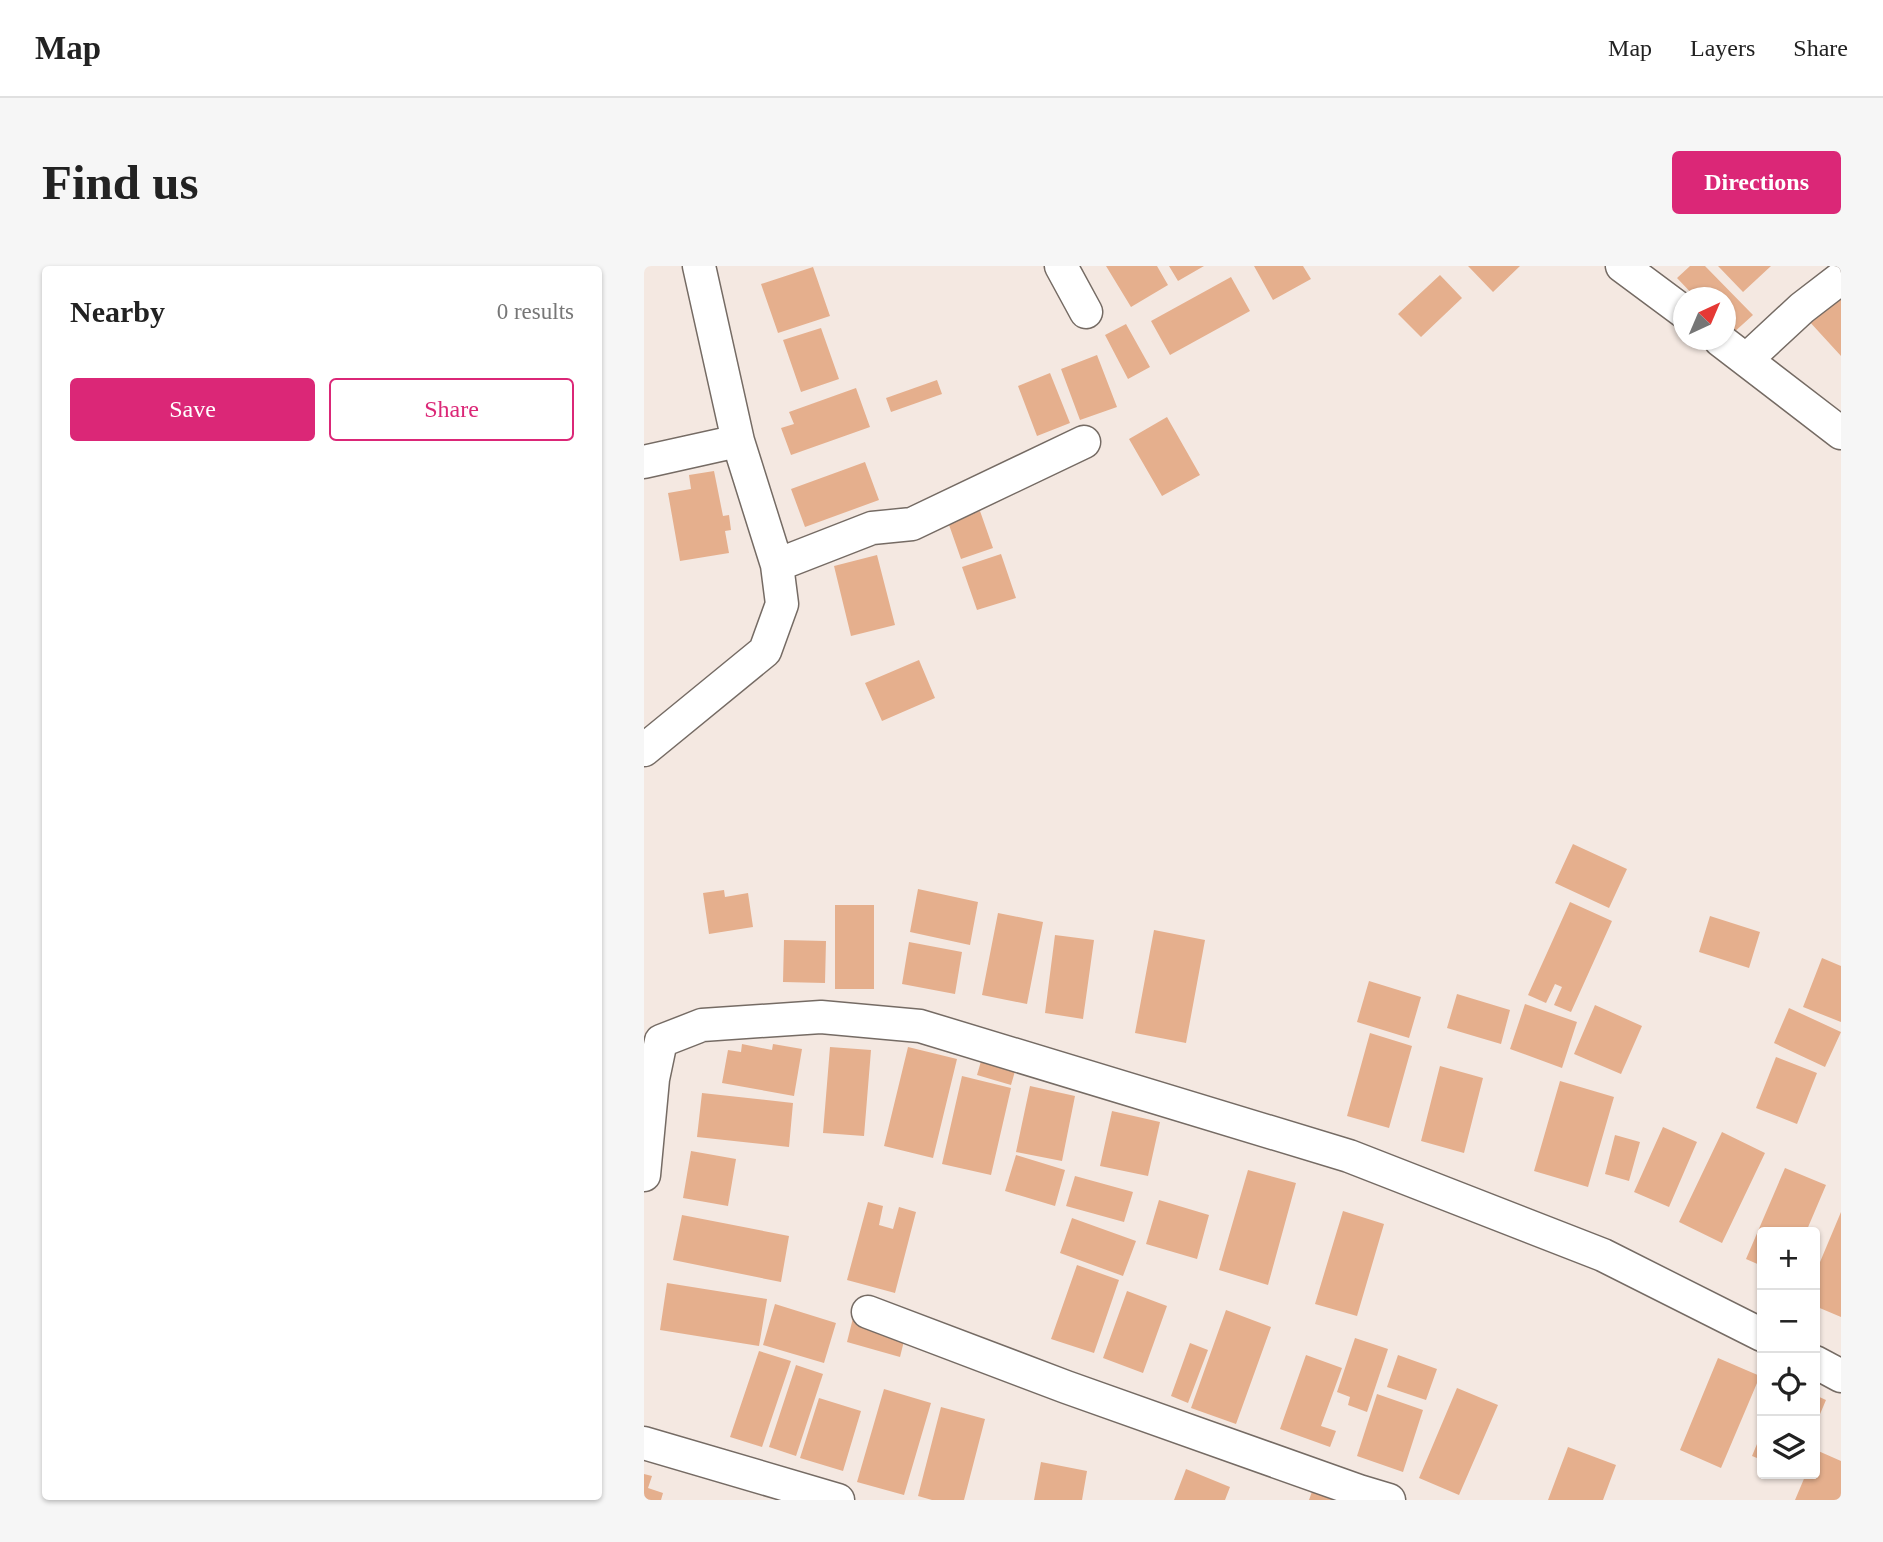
<!DOCTYPE html>
<html lang="en">
<head>
<meta charset="utf-8">
<style>
  :root { --surface:#fff; --page:#f6f6f6; --text:#222; --muted:#767676; --line:#e0e0e0; --accent:#db2777 }
  body { margin:0; font-family:Georgia,serif; background:var(--page); color:var(--text) }
  .controls { position:absolute; right:21px; bottom:21px; display:grid; overflow:hidden; border-radius:7px; box-shadow:0 2px 5px #0004 }
  .controls button { width:63px; height:63px; display:grid; place-items:center; padding:0; border:0; border-bottom:2px solid var(--line); background:var(--surface); color:var(--text); font:35px sans-serif }
  .compass { position:absolute; left:1029px; top:21px; width:63px; height:63px; border-radius:50%; background:var(--surface); box-shadow:0 2px 5px #0004; rotate:44deg }
  .list { margin:0; padding:0; list-style:none }
  h2 { display:flex; justify-content:space-between; align-items:center; height:91px; margin:0; padding:0 28px; font-size:30px }
  h2 small { font-size:23px; font-weight:400; color:var(--muted) }
  .actions { display:flex; gap:14px; padding:21px 28px }
  .actions a { flex:1; padding:16px 0; border:2px solid var(--accent); border-radius:7px; text-align:center; font-size:24px; color:var(--accent) }
  .actions .main { background:var(--accent); color:#fff }
  .icon { flex:none; width:38px; height:38px; fill:none; stroke:currentColor; stroke-width:2; stroke-linecap:round; stroke-linejoin:round }
  .map { position:relative; flex:none; width:1197px; height:1234px; overflow:hidden; border-radius:7px }
  header { display:flex; align-items:center; gap:42px; box-sizing:border-box; height:98px; padding:0 35px; background:var(--surface); border-bottom:2px solid var(--line) }
  header strong { font-size:33px }
  nav { display:flex; gap:38px; margin-inline-start:auto; font-size:24px }
  .intro { display:flex; align-items:center; justify-content:space-between; box-sizing:border-box; height:168px; padding:0 42px }
  h1 { margin:0; font-size:49px }
  .button { padding:18px 32px; border-radius:7px; background:var(--accent); color:#fff; font-size:24px; font-weight:700 }
  main { display:flex; gap:42px; padding:0 42px }
  aside { flex:1; background:var(--surface); border-radius:7px; box-shadow:0 2px 5px #0004 }
  .map>svg:first-child { display:block }
  .building { fill:#e5af8d }
  .lines { fill:none; stroke-linecap:round; stroke-linejoin:round }
  .minor-casing { stroke:#756b64; stroke-width:35 }
  .minor { stroke:#fff; stroke-width:32 }
</style>
</head>
<body>
<header>
<strong>Map</strong>
<nav><a>Map</a><a>Layers</a><a>Share</a></nav>
</header>
<div class="intro"><h1>Find us</h1><a class="button">Directions</a></div>
<main>
<aside>
<h2>Nearby<small>0 results</small></h2>
<ul class="list">
</ul>
<div class="actions"><a class="main">Save</a><a>Share</a></div>
</aside>
<div class="map">
<svg width="1197" height="1234" viewBox="0 0 1197 1234">
  <rect width="100%" height="100%" fill="#f4e8e1"/>
  <path class="building" d="M462 0H513L524 19 487 41Z
    M525 0H560L534 15Z
    M610 0H659L667 13 629 34Z
    M824 0H876L849 26Z
    M1046 0H1061L1109 49 1088 68 1082 61V32H1052L1033 12Z
    M1074 0H1127L1099 26Z
    M169 1 186 50 134 67 117 18Z
    M796 9 818 32 777 71 754 48Z
    M587 11 606 45 526 89 507 55Z
    M1197 25V90L1164 54Z
    M482 58 506 101 484 113 461 69Z
    M177 62 195 113 157 126 139 74Z
    M453 89 473 141 436 154 417 103Z
    M406 107 426 157 393 170 374 120Z
    M293 114 298 128 247 146 242 132Z
    M212 122 226 161 147 189 137 162 150 158 145 146Z
    M523 151 556 209 518 230 485 173Z
    M221 196 235 234 161 261 147 223Z
    M70 205 79 250 85 249 87 264 81 265 85 287 36 295 24 227 47 223 45 209Z
    M336 245 349 282 317 293 304 256Z
    M357 288 372 332 333 344 318 301Z
    M233 289 251 359 207 370 190 300Z
    M275 394 291 432 238 455 221 417Z
    M929 578 983 603 965 642 911 617Z
    M274 623 334 636 326 679 266 666Z
    M80 624 81 631 104 627 109 661 65 668 59 627Z
    M926 636 968 655 927 746 910 739 918 721 911 718 902 737 884 729Z
    M191 639H230V723H191Z
    M354 647 399 656 383 738 338 729Z
    M1066 650 1116 666 1105 702 1055 686Z
    M510 664 561 674 542 777 491 767Z
    M411 669 450 674 439 753 401 747Z
    M140 674 182 675 181 717 139 716Z
    M265 676 318 686 311 728 258 718Z
    M1178 692 1197 700V756L1159 741Z
    M725 715 777 731 765 772 713 756Z
    M813 728 866 744 857 778 803 762Z
    M881 738 933 756 918 802 866 783Z
    M951 739 998 760 977 808 930 788Z
    M1145 742 1197 766 1181 801 1130 777Z
    M726 767 768 780 745 862 703 850Z
    M98 778 128 784 129 778 158 783 150 830 78 817 84 784 97 786Z
    M186 781 227 784 220 870 179 867Z
    M264 781 313 793 289 892 240 880Z
    M340 785 374 795 367 819 333 809Z
    M1132 791 1173 807 1153 858 1112 842Z
    M796 800 839 812 820 887 777 875Z
    M318 810 367 822 347 909 298 898Z
    M916 815 970 831 944 921 890 905Z
    M386 820 431 830 418 895 372 886Z
    M58 827 149 837 145 881 53 871Z
    M468 845 516 856 504 910 456 900Z
    M1019 861 1053 876 1025 941 990 926Z
    M1078 866 1121 887 1078 977 1035 956Z
    M971 869 996 876 985 915 961 908Z
    M47 885 92 893 84 940 39 932Z
    M372 889 421 904 411 940 361 925Z
    M1141 902 1182 919 1162 966H1118V1000L1102 993Z
    M604 904 652 917 624 1019 575 1004Z
    M431 910 489 926 480 956 422 940Z
    M515 934 565 949 553 993 502 978Z
    M224 936 239 940 235 959 249 963 255 941 272 946 251 1027 203 1014Z
    M699 945 740 958 713 1050 671 1038Z
    M1197 946V1051L1171 1040V1008Z
    M38 949 145 970 137 1016 29 994Z
    M428 952 492 975 479 1010 416 987Z
    M433 999 475 1014 450 1087 407 1073Z
    M23 1017 123 1033 115 1080 16 1064Z
    M483 1025 523 1040 499 1107 459 1092Z
    M131 1038 192 1057 180 1097 119 1079Z
    M582 1044 627 1061 592 1158 547 1142Z
    M209 1052 262 1067 256 1091 203 1076Z
    M711 1072 744 1083 723 1146 704 1139 706 1131 693 1126Z
    M546 1077 564 1084 544 1137 527 1130Z
    M115 1085 147 1095 118 1181 86 1171Z
    M662 1089 698 1102 677 1160 692 1165 686 1181 636 1163Z
    M754 1089 793 1103 782 1134 743 1121Z
    M1074 1092 1116 1110 1077 1202 1036 1184Z
    M152 1099 179 1108 152 1190 125 1181Z
    M813 1122 854 1139 815 1229 775 1212Z
    M240 1123 287 1137 260 1229 213 1216Z
    M733 1128 779 1144 759 1206 713 1190Z
    M1171 1129 1182 1134 1171 1160Z
    M175 1132 217 1145 199 1205 156 1192Z
    M297 1141 341 1153 320 1234H288L274 1230Z
    M1118 1166V1194L1108 1190Z
    M924 1181 972 1199 959 1234H904Z
    M1172 1184 1197 1195V1234H1151L1162 1208H1171Z
    M397 1196 443 1205 438 1234H390Z
    M542 1203 586 1221 581 1234H530Z
    M0 1208 8 1210 4 1222 19 1227 17 1234H0Z
    M670 1220 709 1234H665Z"/>
  <g class="lines">
    <defs>
      <path id="minor" d="M417 0 442 46
        M978 0 1040 46
        M1076 74 1197 167
        M1103 93 1158 42 1197 12
        M0 196 94 175
        M133 299 228 262 268 258 440 176
        M0 484 121 385 138 338 133 299 94 175 55 0
        M0 909 9 813 17 775 58 759 177 751 276 760 705 890 959 989 1118 1069
        M224 1046 422 1121 715 1225 745 1234
        M1171 1096 1197 1110
        M0 1177 194 1234"/>
    </defs>
    <use href="#minor" class="minor-casing"/>
    <use href="#minor" class="minor"/>
  </g>
</svg>
<div class="controls">
<button>+</button>
<button>−</button>
<button><svg class="icon" aria-label="locate" viewBox="0 0 24 24"><circle cx="12" cy="12" r="6"/><path d="M12 2v4M12 18v4M2 12h4M18 12h4"/></svg></button>
<button><svg class="icon" aria-label="layers" viewBox="0 0 24 24"><path d="M12 4l9 5-9 5-9-5zM3 14l9 5 9-5"/></svg></button>
</div>
<svg class="compass" viewBox="-18 -18 36 36"><path d="M0-13l5 13h-10z" fill="#e53935"/><path d="M0 13l5-13h-10z" fill="#767676"/></svg>
</div>
</main>
</body>
</html>
